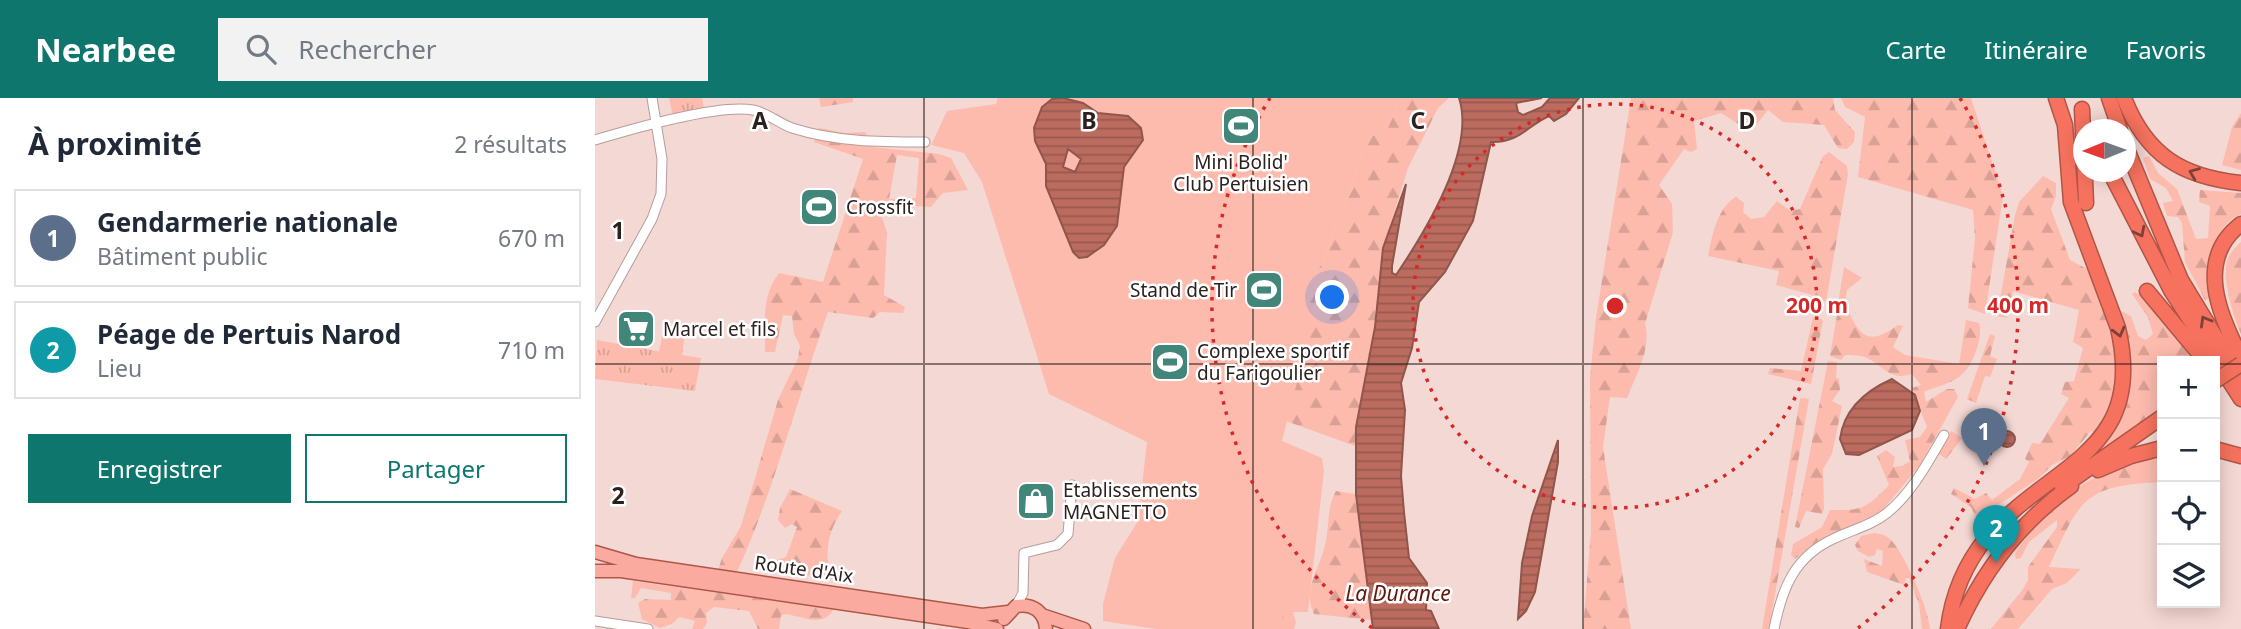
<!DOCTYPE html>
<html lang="fr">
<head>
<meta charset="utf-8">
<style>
  :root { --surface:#fff; --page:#f2f2f3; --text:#1f2937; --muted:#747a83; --line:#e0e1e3; --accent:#0f766e }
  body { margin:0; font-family:"Noto Sans",sans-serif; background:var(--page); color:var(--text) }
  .controls { position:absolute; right:21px; bottom:21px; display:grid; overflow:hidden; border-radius:0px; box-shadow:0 4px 18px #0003 }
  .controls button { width:63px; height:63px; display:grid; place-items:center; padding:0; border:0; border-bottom:2px solid var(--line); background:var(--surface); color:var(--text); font:35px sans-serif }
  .compass { position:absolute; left:1478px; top:21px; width:63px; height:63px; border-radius:50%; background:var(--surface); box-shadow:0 4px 18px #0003; rotate:269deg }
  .you { position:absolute; left:738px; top:200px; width:24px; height:24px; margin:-18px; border:5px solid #fff; border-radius:50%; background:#1a73e8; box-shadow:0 0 0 10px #1a73e833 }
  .badge { display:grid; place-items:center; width:46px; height:46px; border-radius:50%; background:var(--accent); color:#fff; font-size:23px; font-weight:700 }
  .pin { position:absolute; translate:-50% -58px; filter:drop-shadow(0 2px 4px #0008) }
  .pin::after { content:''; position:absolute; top:37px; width:24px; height:21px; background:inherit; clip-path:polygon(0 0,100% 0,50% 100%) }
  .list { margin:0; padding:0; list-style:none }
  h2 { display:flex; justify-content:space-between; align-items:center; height:91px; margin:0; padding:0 28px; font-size:30px }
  h2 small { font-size:23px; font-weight:400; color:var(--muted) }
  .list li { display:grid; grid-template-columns:46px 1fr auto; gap:21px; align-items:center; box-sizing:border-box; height:98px; margin:0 14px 14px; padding:0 14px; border:2px solid var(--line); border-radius:0px }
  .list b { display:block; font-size:26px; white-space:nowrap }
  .list p { margin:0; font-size:23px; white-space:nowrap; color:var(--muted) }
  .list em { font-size:23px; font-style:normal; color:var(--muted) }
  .actions { display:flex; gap:14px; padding:21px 28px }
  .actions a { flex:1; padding:16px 0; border:2px solid var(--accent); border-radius:0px; text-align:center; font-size:24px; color:var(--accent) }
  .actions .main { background:var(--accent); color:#fff }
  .icon { flex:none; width:38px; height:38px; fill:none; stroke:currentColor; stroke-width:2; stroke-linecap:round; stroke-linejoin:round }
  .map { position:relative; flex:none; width:1646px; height:531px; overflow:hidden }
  header { display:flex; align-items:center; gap:42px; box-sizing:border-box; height:98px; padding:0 35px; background:var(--accent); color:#fff }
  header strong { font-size:33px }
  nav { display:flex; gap:38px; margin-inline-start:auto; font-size:24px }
  .search { width:490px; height:63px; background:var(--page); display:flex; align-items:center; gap:18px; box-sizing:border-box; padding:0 24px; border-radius:0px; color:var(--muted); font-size:26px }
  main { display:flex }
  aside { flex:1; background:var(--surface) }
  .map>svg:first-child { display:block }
  .grass { fill:url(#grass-tufts) }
  .forest { fill:url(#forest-firs); fill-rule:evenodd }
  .garden { fill:#fdbbae }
  .water { fill:url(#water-rules); stroke:#90564c; stroke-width:2; fill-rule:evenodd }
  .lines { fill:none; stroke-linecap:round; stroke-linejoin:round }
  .minor-casing { stroke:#b69d98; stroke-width:11 }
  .major-casing { stroke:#af5648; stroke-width:15 }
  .highway-casing { stroke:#af5648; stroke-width:17 }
  .minor { stroke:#fff; stroke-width:9 }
  .major { stroke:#faaa9e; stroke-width:12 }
  .highway { stroke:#f6725e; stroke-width:14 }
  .highway-bridge-casing { stroke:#af5648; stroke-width:17; stroke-linecap:butt }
  .highway-bridge { stroke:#f6725e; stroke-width:14 }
  .oneway { stroke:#7c4138 }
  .grid { fill:none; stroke:#2b211f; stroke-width:2; stroke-opacity:0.55 }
  .ring { fill:none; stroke:#d62828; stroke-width:3.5; stroke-dasharray:3.5 7 }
  .labels { text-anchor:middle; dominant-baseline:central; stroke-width:5; stroke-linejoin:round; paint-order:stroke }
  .poi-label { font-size:19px; fill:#2b211f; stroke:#fff; text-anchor:start }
  .street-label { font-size:19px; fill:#2b211f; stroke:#fff }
  .water-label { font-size:21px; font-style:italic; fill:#5f160d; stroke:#fff }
  .grid-label { font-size:23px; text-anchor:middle; font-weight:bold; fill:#2b211f; stroke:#fff; stroke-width:5; stroke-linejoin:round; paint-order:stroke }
  .centre { fill:#d62828; stroke:#fff; stroke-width:3.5 }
  .ring-label { font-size:21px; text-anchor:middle; font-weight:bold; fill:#d62828; stroke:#fff; stroke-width:5; stroke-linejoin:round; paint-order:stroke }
</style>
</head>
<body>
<header>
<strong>Nearbee</strong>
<div class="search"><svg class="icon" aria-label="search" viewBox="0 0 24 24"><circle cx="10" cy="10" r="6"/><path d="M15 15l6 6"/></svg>Rechercher</div>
<nav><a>Carte</a><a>Itinéraire</a><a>Favoris</a></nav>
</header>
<main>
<aside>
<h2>À proximité<small>2 résultats</small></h2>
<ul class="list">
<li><span class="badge" style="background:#5c6f8a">1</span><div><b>Gendarmerie nationale</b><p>Bâtiment public</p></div><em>670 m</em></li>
<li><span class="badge" style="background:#0f9aa8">2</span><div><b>Péage de Pertuis Narod</b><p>Lieu</p></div><em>710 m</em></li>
</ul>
<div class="actions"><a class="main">Enregistrer</a><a>Partager</a></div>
</aside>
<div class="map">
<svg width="1646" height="531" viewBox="0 0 1646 531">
  <defs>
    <pattern id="grass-tufts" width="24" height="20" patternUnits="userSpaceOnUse" patternTransform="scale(1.75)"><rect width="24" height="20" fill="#fdbbae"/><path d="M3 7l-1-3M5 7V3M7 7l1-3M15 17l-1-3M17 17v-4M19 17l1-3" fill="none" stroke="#d9a095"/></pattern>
    <pattern id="forest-firs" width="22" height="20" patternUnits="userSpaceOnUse" patternTransform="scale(1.75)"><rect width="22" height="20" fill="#fdbbae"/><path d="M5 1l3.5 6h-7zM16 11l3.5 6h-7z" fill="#d9a095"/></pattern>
    <pattern id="water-rules" width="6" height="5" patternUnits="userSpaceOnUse" patternTransform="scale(1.75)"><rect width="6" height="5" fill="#bc6c5f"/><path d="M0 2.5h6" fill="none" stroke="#99584e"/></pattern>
  </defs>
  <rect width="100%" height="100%" fill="#f4d8d3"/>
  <path class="grass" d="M74 0H107L109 11 78 18Z
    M69 230 90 235 87 257 106 260 100 293 0 281 2 242 67 254 64 253Z"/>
  <path class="forest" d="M224 0H258V4L226 9Z
    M806 0H854L843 10 813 70 788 150 780 229 760 348 691 323 630 181 728 165 775 38 791 34Z
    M1036 0H1238L1240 12 1260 34 1259 44 1252 51 1243 50 1229 27 1188 24 1173 12 1158 31H1151L1126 15 1099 23 1102 51 1096 54 1089 51 1064 87 1077 106 1078 134 1050 226C1057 250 1041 277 1032 300L1015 299 1008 349 1036 531H988L996 433 995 279 1001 220Z
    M1246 0H1376L1408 98 1390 216 1373 210 1380 140 1378 112 1263 79 1270 19 1250 9Z
    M1646 15V72L1627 67 1637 29Z
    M224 30 250 35 270 34 279 49 344 56 356 60 373 92 348 95 336 109 321 108 309 115 286 116 292 135 289 197 310 209 308 215 285 214 278 220 233 214C202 301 180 390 142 474L123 472 127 460 146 428 183 302 203 260 205 248 199 236 197 218 188 217 180 254H170C170 228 166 197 184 175L228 184 268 61 219 44ZM302 57 324 60 321 100 294 101Z
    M1234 54 1252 68 1253 76 1231 204 1214 196 1181 187 1184 173 1113 158C1117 138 1122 110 1141 99L1149 105 1148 114 1156 121 1169 119 1182 103 1195 113 1205 111 1228 58Z
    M1554 58 1563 75 1582 91 1601 141 1613 140 1615 108 1604 104 1605 92 1646 95V116C1614 130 1614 171 1617 200L1610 202 1590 164 1587 125 1583 119 1572 118 1568 105 1578 103 1571 90 1555 81 1548 60Z
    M1448 78 1461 85V98L1456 111 1475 162 1496 173C1522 233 1536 275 1501 336L1496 333 1475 358 1457 367 1443 381 1403 407 1404 411 1384 426 1376 409 1356 396 1359 390 1380 401 1391 395 1397 402 1425 381 1434 364 1430 361 1437 345 1445 346 1474 300 1466 296 1470 284 1479 283 1488 250 1478 244 1484 212 1418 193 1411 220 1402 218 1420 117 1424 104Z
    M1646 144V236C1638 218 1627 182 1632 163 1634 155 1641 149 1646 144Z
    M1249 169 1267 180 1252 192 1249 207 1243 206Z
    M1540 194 1555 203 1604 263H1567V312L1502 357C1504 347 1514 334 1519 323 1540 280 1535 258 1524 212L1536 218 1543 238 1551 242 1558 236 1553 219 1537 196Z
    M1243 211 1254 215C1267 243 1278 245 1303 227L1308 228 1298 249 1310 257 1364 266 1371 222 1384 225C1389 241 1376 273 1361 281 1352 287 1339 289 1329 294L1331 304 1352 291H1359L1363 299 1325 367 1287 413 1270 424 1223 443 1200 461 1196 457 1198 446 1227 429 1235 412C1267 413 1272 410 1294 387L1282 358 1291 352 1300 359 1298 369 1307 368 1315 363 1310 342 1325 339 1332 329 1317 290 1326 287 1317 276C1295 283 1290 269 1272 260 1266 257 1257 257 1250 257L1246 262 1235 258Z
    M1218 219 1228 222 1216 286 1173 276 1175 270 1206 273Z
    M1395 236 1400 238 1395 258 1402 261 1395 279 1390 278 1381 305 1372 301Z
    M1233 263 1242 264 1241 280 1244 281 1245 292 1237 303 1247 308 1237 356 1228 371 1229 411 1227 416 1211 413 1204 430 1200 429Z
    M1205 300 1214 301 1174 531H1167Z
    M1356 333 1367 340 1351 361 1343 355Z
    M1550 359 1567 360V384C1489 388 1486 399 1454 469L1486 471 1472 485 1457 491 1423 531H1396L1428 491 1433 482V469L1462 429V422L1434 444 1426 460 1421 461 1420 456C1456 399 1488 381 1550 359Z
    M195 391 247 413C235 429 228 455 236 475L243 477 245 483 163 468 191 459 202 429 197 426 190 430 183 422 185 410Z
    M741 393 760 396 776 522 719 516C707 492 725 470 730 447 735 427 731 411 741 393Z
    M1279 435C1285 436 1289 436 1294 440 1309 453 1334 512 1335 531H1327L1324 506 1314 480H1311L1309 487 1272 474 1269 461 1287 468 1288 453 1282 451 1280 457 1274 459 1263 453 1260 447 1266 438Z
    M38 483 239 511C228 530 209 519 191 516L186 517 184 531H163L154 513 119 509 111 515 112 525 108 531H97L100 523 84 519 77 526 65 530 47 521 43 505 50 501 76 502V495L46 490 40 500H36Z
    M695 505 701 524 699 531H679Z"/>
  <path class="garden" d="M403 0H806L791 34 775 38 728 165 707 190 711 249 687 343 727 360 729 373 713 514H691L679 531H561L508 523V506L520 460 543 423 552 344 454 296 387 84 369 55 336 47 352 13 401 6Z"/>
  <path class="water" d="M468 0 488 5 503 15 533 18 546 30 548 42 529 69 522 128 509 147 492 159 484 160 478 154 451 88V66L440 43 439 30 447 9 457 1ZM473 51 486 61 480 74 468 69Z
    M864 0H947L921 5 923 14 928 17 947 9 955 0H984L971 16 959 23 954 18C933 27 925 45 896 44L878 123 850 174 824 204 817 250 806 285 810 312 806 378 809 414 814 460 832 485 831 512 836 513 844 531H778L761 397V329L780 229 788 150 811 86 797 168V175L801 177C830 134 881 52 864 0Z
    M1297 281 1320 297 1325 313 1317 332 1264 357 1251 356 1245 341C1249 311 1270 293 1297 281Z
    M1404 341a8 8 0 1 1 16 0a8 8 0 1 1-16 0Z
    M963 342V364L940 494 931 513 923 521 927 465 937 418Z"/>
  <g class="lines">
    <defs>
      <path id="minor" d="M0 42C37 31 122 6 158 12 173 15 183 25 197 30 241 44 285 44 330 44
        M0 224 57 121 66 96 67 61 57 0
        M421 508 428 495 429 455 462 447 473 436 477 387
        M0 523 53 531
        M1179 531C1187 491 1199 459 1238 441 1256 432 1276 428 1292 415 1317 395 1333 364 1349 337"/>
      <path id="major" d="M0 454 41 466 387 517 413 514
        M0 473H26L373 524 402 531
        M447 517 489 531
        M409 521 421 508C438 505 450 514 451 531"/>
      <path id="highway" d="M1514 0 1525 32
        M1529 0C1551 57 1587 79 1646 85
        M1487 11 1491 105
        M1531 49 1586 182 1646 281
        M1515 74 1577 194 1646 301
        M1646 126C1600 161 1624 217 1646 259
        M1552 193 1607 259
        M1620 351 1646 358
        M1503 372 1536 358 1567 350
        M1467 389 1567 319
        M1353 531C1357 497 1370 466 1392 439 1455 365 1552 355 1523 230L1476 104 1470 27 1461 0
        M1362 531C1388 473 1424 425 1476 388"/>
    </defs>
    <use href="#minor" class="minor-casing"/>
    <use href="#major" class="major-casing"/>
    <use href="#highway" class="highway-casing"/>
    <use href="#minor" class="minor"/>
    <use href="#major" class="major"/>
    <use href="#highway" class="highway"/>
    <defs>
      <path id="highway-bridge" d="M1620 283 1646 266"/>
    </defs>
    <use href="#highway-bridge" class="highway-bridge-casing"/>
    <use href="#highway-bridge" class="highway-bridge"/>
  </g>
  <defs><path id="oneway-chevron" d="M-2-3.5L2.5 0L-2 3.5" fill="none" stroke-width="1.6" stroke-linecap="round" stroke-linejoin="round" transform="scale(1.75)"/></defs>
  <g class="oneway">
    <use href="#oneway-chevron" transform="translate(1599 75) rotate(-158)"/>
    <use href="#oneway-chevron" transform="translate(1545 134) rotate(63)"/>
    <use href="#oneway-chevron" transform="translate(1610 223) rotate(-120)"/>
    <use href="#oneway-chevron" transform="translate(1524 234) rotate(75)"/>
  </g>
  <path class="grid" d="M329 0V531M658 0V531M988 0V531M1317 0V531M0 266H1567M1620 266H1646"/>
  <g class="ring">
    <circle cx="1020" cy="208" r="202"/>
    <path d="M777 530A403 403 0 0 1 675 0M1365 0A403 403 0 0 1 1263 530"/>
  </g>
  <defs>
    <symbol id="stadium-square" viewBox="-11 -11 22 22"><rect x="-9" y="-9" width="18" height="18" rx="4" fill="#42867a" stroke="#fff"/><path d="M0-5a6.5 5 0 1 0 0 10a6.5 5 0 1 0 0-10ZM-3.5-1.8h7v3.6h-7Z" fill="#fff"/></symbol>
    <symbol id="supermarket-square" viewBox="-11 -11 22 22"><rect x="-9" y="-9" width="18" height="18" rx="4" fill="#42867a" stroke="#fff"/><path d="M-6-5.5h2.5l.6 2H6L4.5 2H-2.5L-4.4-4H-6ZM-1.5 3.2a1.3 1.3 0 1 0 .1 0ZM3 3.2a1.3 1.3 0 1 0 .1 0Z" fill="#fff"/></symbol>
    <symbol id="shop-square" viewBox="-11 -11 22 22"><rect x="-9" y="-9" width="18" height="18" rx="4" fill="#42867a" stroke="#fff"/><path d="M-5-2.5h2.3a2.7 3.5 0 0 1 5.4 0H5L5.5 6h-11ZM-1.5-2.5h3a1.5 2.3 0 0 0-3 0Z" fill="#fff"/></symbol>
  </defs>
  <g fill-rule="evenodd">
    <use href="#stadium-square" x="624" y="6" width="44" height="44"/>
    <use href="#stadium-square" x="202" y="87" width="44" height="44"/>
    <use href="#stadium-square" x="647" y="170" width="44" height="44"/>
    <use href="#supermarket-square" x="19" y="209" width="44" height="44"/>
    <use href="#stadium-square" x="553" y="242" width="44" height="44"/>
    <use href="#shop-square" x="419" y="381" width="44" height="44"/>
  </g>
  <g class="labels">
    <g class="poi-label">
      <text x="646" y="64" text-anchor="middle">Mini Bolid'<tspan x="646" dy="22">Club Pertuisien</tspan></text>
      <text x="251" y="109">Crossfit</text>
      <text x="642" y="192" text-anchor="end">Stand de Tir</text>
      <text x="68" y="231">Marcel et fils</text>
      <text x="602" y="253">Complexe sportif<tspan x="602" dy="22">du Farigoulier</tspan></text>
      <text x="468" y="392">Etablissements<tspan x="468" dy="22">MAGNETTO</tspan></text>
    </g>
    <g class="street-label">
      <text transform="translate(209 471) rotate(8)">Route d'Aix</text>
    </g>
    <g class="water-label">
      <text x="803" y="495">La Durance</text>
    </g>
  </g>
  <g class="grid-label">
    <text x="165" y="31">A</text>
    <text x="494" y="31">B</text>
    <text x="823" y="31">C</text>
    <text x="1152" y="31">D</text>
    <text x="23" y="141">1</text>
    <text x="23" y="406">2</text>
  </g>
  <circle cx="1020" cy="208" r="10" class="centre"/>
  <g class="ring-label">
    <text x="1222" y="215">200 m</text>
    <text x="1423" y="215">400 m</text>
  </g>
</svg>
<div class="controls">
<button>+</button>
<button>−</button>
<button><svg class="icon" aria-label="locate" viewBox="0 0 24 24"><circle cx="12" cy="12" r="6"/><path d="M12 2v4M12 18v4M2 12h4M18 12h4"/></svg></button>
<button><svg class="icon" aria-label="layers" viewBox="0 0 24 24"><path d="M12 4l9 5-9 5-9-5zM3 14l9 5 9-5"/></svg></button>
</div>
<svg class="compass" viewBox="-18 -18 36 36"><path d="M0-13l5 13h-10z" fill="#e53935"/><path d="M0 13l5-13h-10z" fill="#747a83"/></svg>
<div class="you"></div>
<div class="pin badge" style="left:1389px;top:368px;background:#5c6f8a">1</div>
<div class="pin badge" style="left:1401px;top:465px;background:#0f9aa8">2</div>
</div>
</main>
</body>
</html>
